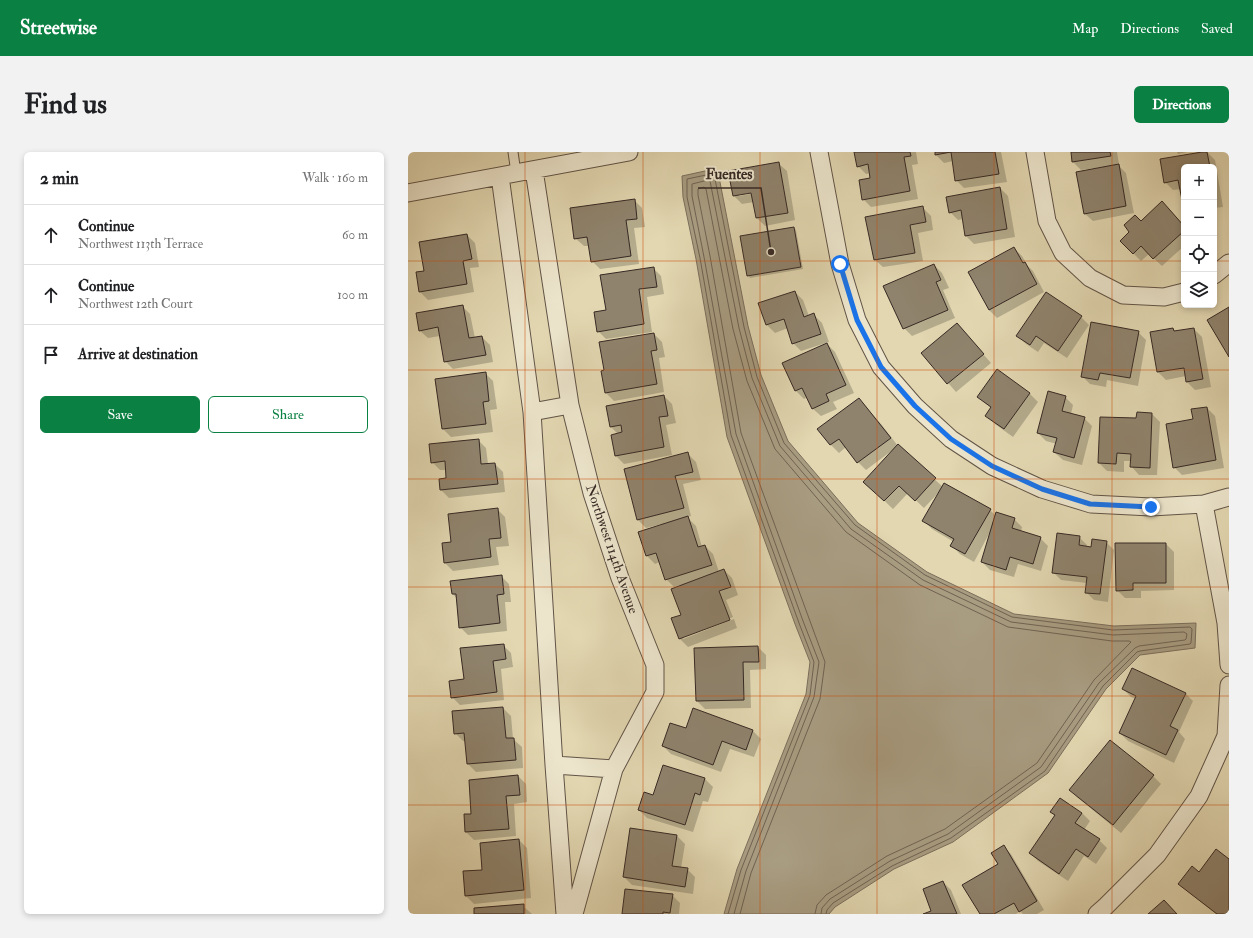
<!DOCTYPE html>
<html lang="en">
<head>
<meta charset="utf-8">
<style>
  :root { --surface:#fff; --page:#f2f2f2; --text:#202124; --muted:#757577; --line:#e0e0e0; --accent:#0b8043 }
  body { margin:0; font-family:"IM FELL Double Pica",serif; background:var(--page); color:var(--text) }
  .controls { position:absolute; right:12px; top:12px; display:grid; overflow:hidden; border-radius:6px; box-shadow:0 2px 6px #0003 }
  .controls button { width:36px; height:36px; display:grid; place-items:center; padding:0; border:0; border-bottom:1px solid var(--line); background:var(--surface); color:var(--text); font:20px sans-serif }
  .stop { position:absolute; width:12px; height:12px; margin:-9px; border:3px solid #1a73e8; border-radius:50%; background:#fff }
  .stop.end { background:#1a73e8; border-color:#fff; box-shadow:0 1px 4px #0008 }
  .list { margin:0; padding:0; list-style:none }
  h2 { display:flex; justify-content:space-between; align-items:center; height:52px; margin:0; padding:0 16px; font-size:17px }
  h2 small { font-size:13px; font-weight:400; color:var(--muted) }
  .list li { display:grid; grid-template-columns:26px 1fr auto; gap:12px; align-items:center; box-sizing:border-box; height:60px; padding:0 16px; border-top:1px solid var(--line) }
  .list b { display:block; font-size:15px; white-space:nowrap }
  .list p { margin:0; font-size:13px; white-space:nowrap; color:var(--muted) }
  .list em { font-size:13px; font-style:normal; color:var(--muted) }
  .actions { display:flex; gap:8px; padding:12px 16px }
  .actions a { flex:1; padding:9px 0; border:1px solid var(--accent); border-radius:6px; text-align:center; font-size:14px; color:var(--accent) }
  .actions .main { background:var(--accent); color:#fff }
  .icon { flex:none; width:22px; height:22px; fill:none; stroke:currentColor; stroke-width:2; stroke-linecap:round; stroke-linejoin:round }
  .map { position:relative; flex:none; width:821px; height:762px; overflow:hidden; border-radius:6px }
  header { display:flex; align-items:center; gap:24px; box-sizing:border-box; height:56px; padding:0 20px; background:var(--accent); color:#fff }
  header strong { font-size:19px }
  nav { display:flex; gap:22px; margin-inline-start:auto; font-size:14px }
  .intro { display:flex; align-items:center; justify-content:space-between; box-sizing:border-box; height:96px; padding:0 24px }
  h1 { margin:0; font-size:28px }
  .button { padding:10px 18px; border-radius:6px; background:var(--accent); color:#fff; font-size:14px; font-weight:700 }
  main { display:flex; gap:24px; padding:0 24px }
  aside { flex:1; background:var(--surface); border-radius:6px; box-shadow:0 2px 6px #0003 }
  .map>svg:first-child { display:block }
  .water { fill:#a89c81; stroke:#7a6e5c }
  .shadow { fill:#0003; fill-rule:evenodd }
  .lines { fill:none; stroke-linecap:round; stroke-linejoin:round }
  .shore { stroke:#6f6252; stroke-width:1 }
  .building { fill:#8f836d; stroke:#362924 }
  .service-casing { stroke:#615447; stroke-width:11 }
  .minor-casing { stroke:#615447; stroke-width:19 }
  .service { stroke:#ece5cc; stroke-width:9 }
  .minor { stroke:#ece5cc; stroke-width:17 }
  .route { stroke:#1a73e8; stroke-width:5 }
  .grid { fill:none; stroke:#cd5210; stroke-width:1; stroke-opacity:0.55 }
  .labels { text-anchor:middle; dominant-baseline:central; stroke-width:4; stroke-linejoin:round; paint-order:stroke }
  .street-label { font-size:14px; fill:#362924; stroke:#ece5cc }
  .leader { fill:none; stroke:#362924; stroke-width:1.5 }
  .callout-dot { fill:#362924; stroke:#ece5cc; stroke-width:1.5 }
  .callout-label { font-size:15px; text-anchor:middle; font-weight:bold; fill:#362924; stroke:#ece5cc; stroke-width:4; stroke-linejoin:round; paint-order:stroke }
</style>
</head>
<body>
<header>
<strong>Streetwise</strong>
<nav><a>Map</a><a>Directions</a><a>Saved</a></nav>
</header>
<div class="intro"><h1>Find us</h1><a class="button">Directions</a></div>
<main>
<aside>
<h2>2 min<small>Walk · 160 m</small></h2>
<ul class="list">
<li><svg class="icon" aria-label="ahead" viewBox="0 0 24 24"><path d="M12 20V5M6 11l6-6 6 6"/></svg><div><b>Continue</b><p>Northwest 113th Terrace</p></div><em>60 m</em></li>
<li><svg class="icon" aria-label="ahead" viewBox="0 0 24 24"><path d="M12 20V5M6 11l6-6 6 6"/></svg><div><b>Continue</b><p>Northwest 12th Court</p></div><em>100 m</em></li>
<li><svg class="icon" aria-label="arrive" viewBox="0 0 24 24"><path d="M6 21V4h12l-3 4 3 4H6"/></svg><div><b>Arrive at destination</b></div></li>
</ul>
<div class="actions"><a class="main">Save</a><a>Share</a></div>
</aside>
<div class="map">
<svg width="821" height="762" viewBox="0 0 821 762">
  <rect width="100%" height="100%" fill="#e2d7b1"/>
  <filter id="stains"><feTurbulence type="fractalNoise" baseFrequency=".005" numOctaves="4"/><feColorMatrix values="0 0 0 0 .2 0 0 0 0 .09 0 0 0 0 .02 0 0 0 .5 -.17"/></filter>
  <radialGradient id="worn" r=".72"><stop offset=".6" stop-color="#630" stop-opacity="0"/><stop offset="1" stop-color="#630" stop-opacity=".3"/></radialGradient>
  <path class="water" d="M306 17 311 25 340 174 353 223 380 289 450 371 519 420 606 462 706 474 788 471 787 496 732 503 698 537 640 621 545 690 486 717 427 755 421 762H316L329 717 398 542 402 510 387 472 319 285 288 107 275 45 274 24Z"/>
  <path class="shadow" d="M447 0H508L510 12 504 13 510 47 463 55 455 47 464 27 463 21 458 22 450 14Z
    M528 0H593L599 30 556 36 548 28 545 9 536 11 528 3Z
    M664 0H709L711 12H709L718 21 726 61 685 69 676 61 695 16V15L673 18 665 10Z
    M769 0H779L770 2Z
    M799 0 807 8 815 55 806 56V15H776V53L773 37 765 38 757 30 753 8Z
    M370 11 379 19 387 68 357 74 349 66 346 50 334 52 326 44ZM348 39V41L331 44V42Z
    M592 36 600 44 607 85 566 92 558 84 555 67 550 68 542 60Z
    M226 48 234 56 237 75 226 76 231 112 192 117 184 109 182 94H176L167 86Z
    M515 56 523 64 525 78 510 81 515 109 475 115 466 107Z
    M733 70 776 74V94L754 114 741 102 733 109 725 101Z
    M386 76 388 78 395 117 342 126 340 123Z
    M59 83 67 91 71 115 62 116 66 140 20 148 12 140 17 120Z
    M606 96 614 104 620 114 625 119 636 140 589 166 581 158Z
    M526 113 534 121 541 136 535 138 547 166 504 184 496 176Z
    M245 116 253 124 256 142 239 145 244 180 198 187 190 179 199 159Z
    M387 140 395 148 401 164 406 163 414 171 421 190 393 199 385 191 380 176 367 181 359 173 351 152Z
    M54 154 62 162 67 186 74 185 82 193 85 210 45 217 37 209 32 184 20 186 11 178Z
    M673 165 681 173 659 206 636 191 630 200 618 192 610 184Z
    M549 172 583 211 548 240 514 201Z
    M765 177 768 180 786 177 794 185 803 235 787 238 779 230 778 224 758 228 750 220 743 181Z
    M730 180 738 188 730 234 699 228 698 235 682 232 674 224Z
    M246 182 254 190 257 205 251 206 256 240 206 249 198 241 194 220Z
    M419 192 427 200 446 241 425 250 429 257 413 264 404 256 400 245 396 247 388 239 376 212Z
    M589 219 622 242 630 250 605 285 587 272 579 264 584 257 570 245Z
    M77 221 85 229 89 257 82 258 85 280 43 285 35 277 28 228Z
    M256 244 264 252 268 271 258 273 264 303 216 312 208 304 210 282 203 275Z
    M657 245 665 253 663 262 676 266 684 274 674 313 655 308 646 300 649 292 638 289 630 281Z
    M451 247 473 272 490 294 535 335 582 358 588 364 606 367 614 375 613 380 632 386 640 394 633 419 610 412 606 425 582 418 574 410 582 380 566 410 552 402 544 394 546 390 524 377 516 369 532 339 516 356 500 341 485 357 465 338 486 297 458 318 450 310 438 295 431 301 423 293 411 277Z
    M799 256 807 264 816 316 774 323 766 315 786 268Z
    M744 262 752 270 749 323H731L723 314V309H716V320L699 319 691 311 729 267Z
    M70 288 78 296 80 312H87L95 320 97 340 41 346 33 338 39 327V318H32L24 310Z
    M280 302 288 310 293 328 275 332 283 364 279 365 288 374 294 395 297 394 305 402 311 420 316 418 324 426 330 443 318 448 325 465 275 485V487L326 467 329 476 280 495 272 487 265 467 274 463 272 433 266 435 258 427 252 410 247 412 239 404 231 381 255 373 254 372 238 376 230 368 217 318Z
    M89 357 97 365 101 394 88 395 91 413 45 419 37 411 45 391Z
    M671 385 679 393V395L684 396 698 390 706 398 700 450 686 448 678 440 679 431 653 428 645 420Z
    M758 392 766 400V438L733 439V446H717L709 438Z
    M93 424 101 432 103 450H97L99 479 60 483 52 475 49 447 45 442Z
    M95 493 103 501 105 515 93 517 96 548 52 553 44 545 57 528Z
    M350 495 358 503V517L342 518 343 556 297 557 289 549 287 497Z
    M715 537 777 541 785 549 771 580 777 587 766 611 720 589 712 581 728 547 723 545Z
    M95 556 103 564 105 587 114 595 115 616 68 620 60 612 58 589H55L47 581Z
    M286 557 345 579 353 587 346 605 322 597 313 620 263 602 255 594 278 578Z
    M110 624 118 632 119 650 106 652 108 684 66 688 58 680 64 663Z
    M745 624 753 632 713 681 670 646 662 638Z
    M297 627 305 635 300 650 295 649 285 680 239 666 231 658 246 644Z
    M643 660 674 661 682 669 676 678 691 688 699 696 688 712 676 704 660 729 630 709 622 701 647 664Z
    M269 684 277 692 273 716 279 717 287 725 285 742 224 733 216 725Z
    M111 688 119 696 123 746 66 752 58 744 75 719Z
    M595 694 603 702 636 758 629 762H615L612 759 608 762H573L591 713Z
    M821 709V762H808L779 739 771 731 791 721Z
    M535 730 543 738 553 762H518L525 759Z
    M264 743 272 751 271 762H216Z
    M115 754 124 762H67Z"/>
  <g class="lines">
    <path class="shore" d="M320 762 333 718 402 543 406 510 391 471 323 283 292 106 279 45V27L303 22 307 27 336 175 349 225 376 291 447 373 517 423 604 465 705 478 782 475 784 477 783 491 782 492 732 499 729 500 695 534 637 619 543 686 484 714 425 751 419 758 418 762
      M326 762 338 719 406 545 411 510 395 469 328 282 296 105 284 44V32L300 28 302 29 331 176 344 226 372 294 443 377 515 428 603 470 705 483 776 480 779 482 778 487 777 488 731 494 727 496 691 531 633 615 540 682 482 709 422 747 414 756 413 762
      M332 762 343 721 412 547 417 510 333 281 302 104 290 43V37L296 35 298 37 325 177 339 229 367 297 438 380 512 433 600 475 704 489H721L723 490 686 528 629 611 537 677 479 704 418 743 409 753 407 762"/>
  </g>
  <path class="building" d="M446 0H502L503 4 496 5 502 39 454 48 451 28 462 26 460 12 449 15Z
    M527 0H587L591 22 547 29 543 0 527 3Z
    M663 0H702L703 4 664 10Z
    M794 0H799L802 15H776V53H775L770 28 756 31 752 7Z
    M371 10 380 61 348 66 343 41 325 44 320 19Z
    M711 12 718 54 676 62 668 20Z
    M592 35 599 77 557 84 553 58 541 61 538 45Z
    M227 47 229 67 218 68 223 104 183 110 179 85 166 87 162 56Z
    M754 49 776 74V79L745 107 733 94 725 102 712 89 721 80 716 73 727 63 733 69Z
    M515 54 518 70 502 73 507 101 466 108 457 65Z
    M386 75 393 115 339 124 332 84Z
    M59 82 64 107 55 109 59 132 11 140 8 120 16 119 11 90Z
    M606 95 615 111 617 110 629 132 581 158 560 120Z
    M526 112 533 128 528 130 540 158 495 177 475 134Z
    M246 115 249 135 231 137 236 172 189 180 186 160 198 158 192 123Z
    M387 139 396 165 406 161 413 182 384 192 376 167 358 173 350 151Z
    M638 140 674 164 650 199 628 184 622 193 608 184Z
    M55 153 61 186 74 184 78 203 36 210 30 175 11 179 8 161Z
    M821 155V205L799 168Z
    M683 170 731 179 722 226 692 221 690 228 673 225Z
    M549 171 576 202 539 232 513 201Z
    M765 176 766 179 786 176 795 227 778 230 776 216 749 220 742 180Z
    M246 181 249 198 243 199 249 232 197 241 193 219 196 218 191 190Z
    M419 191 438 233 418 242 421 249 404 257 394 236 387 239 374 211Z
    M589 217 622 241 596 277 577 264 583 255 569 245Z
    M78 220 81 249 75 250 78 272 34 277 27 227Z
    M640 239 658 244 654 259 677 265 666 306 645 300 649 286 629 281Z
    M256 243 260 264 251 265 256 295 207 304 203 283 214 280 213 273 202 275 198 254Z
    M451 246 483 286 449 311 431 287 422 293 409 277Z
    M799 255 808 308 765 316 758 272 785 267 783 257Z
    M729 260 744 261 742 316 722 315 723 302 709 301 708 312 690 311 692 265 728 266Z
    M71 287 73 312 87 311 90 332 32 338 31 327 38 326 37 309 23 311 21 292Z
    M490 292 528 326 507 349 491 334 476 349 455 330Z
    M280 300 285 320 267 324 276 356 229 368 216 317Z
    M536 331 583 357 557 402 542 394 546 387 514 369Z
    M90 356 93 386 81 387 83 405 36 411 34 391 43 390 40 362Z
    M588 360 607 366 604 376 633 385 625 412 602 405 598 418 573 410Z
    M280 364 290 395 297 393 304 413 257 428 248 401 238 404 230 380Z
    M649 381 672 384 671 393 683 395 684 387 699 389 692 442 677 441 679 425 644 421Z
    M707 391H758V431H725V438L708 439Z
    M316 417 323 435 311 439 322 468 271 487 263 466 273 463 263 437Z
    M94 423 96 442 89 443 92 471 51 476 48 442H44L42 429Z
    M96 492 98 507 85 509 89 540 43 546 41 529 56 527 52 496Z
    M350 494 351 510H335L336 548 288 549 286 496Z
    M724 516 778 541 762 574 770 578 758 603 711 581 728 544 714 537Z
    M95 555 98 586H106L108 608 59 612 56 581 46 582 44 559Z
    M285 556 345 578 338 598 314 589 305 613 254 594 262 571 278 576Z
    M702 588 746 623 705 673 661 638Z
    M255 613 297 626 292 643 287 641 277 673 230 658 236 640 245 643Z
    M110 623 112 643 98 644 101 677 57 680 56 662H63L61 628Z
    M652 646 674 661 667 671 692 687 680 705 668 697 651 722 621 701 647 663 642 660Z
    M222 676 269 683 264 714 280 716 277 735 215 725Z
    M111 687 116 738 57 744 55 719 74 718 72 691Z
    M596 693 629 749 611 760 606 751 586 762H572L554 733 590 712 583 701Z
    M808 697 821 707V762H809L770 732 784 714 791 720Z
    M535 729 549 762H515L523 759 515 737Z
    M217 737 265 742 262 761 255 760V762H214Z
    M756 748 769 762H740Z
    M116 752V762H66V756Z"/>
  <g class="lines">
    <defs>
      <path id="service" d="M105 0 108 21"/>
      <path id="minor" d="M411 0 432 112 449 168 473 215 507 254 543 287 584 314 634 337 683 352 743 355 796 352 821 345
        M627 0 639 69 655 101 682 126 715 143 756 145 776 140
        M126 18 162 253 184 341 212 426 247 513V540L206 617 166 762
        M92 24 124 260 146 613 157 762
        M0 41 221 0
        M806 123 821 111
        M124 260 162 253
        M796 352 818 471 821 513
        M146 613 206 617
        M689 762 697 755 749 703 791 644 818 584 821 533"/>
    </defs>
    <use href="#service" class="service-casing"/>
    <use href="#minor" class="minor-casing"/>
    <use href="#service" class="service"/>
    <use href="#minor" class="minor"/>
  </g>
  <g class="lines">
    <path class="route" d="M432 112 449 168 473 215 507 254 543 287 584 314 634 337 682 352 743 355"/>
  </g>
  <path class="grid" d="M117 0V762M235 0V762M352 0V762M469 0V762M586 0V762M704 0V762M0 109H776M806 109H821M0 218H821M0 327H821M0 435H821M0 544H821M0 653H821"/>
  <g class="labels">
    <g class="street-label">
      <text transform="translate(204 397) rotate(71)">Northwest 114th Avenue</text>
    </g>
  </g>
  <path class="leader" d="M363 100L353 36H290"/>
  <circle class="callout-dot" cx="363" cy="100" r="4"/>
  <g class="callout-label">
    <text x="321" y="27">Fuentes</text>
  </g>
  <rect width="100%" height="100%" filter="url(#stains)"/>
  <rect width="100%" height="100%" fill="url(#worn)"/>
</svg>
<div class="controls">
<button>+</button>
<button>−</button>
<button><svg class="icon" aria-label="locate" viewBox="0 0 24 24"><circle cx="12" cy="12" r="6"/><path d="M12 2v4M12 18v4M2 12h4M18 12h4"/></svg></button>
<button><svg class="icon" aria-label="layers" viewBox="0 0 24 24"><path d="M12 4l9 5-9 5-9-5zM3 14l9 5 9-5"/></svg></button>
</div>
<div class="stop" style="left:432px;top:112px"></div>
<div class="stop end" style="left:743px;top:355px"></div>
</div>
</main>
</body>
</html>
